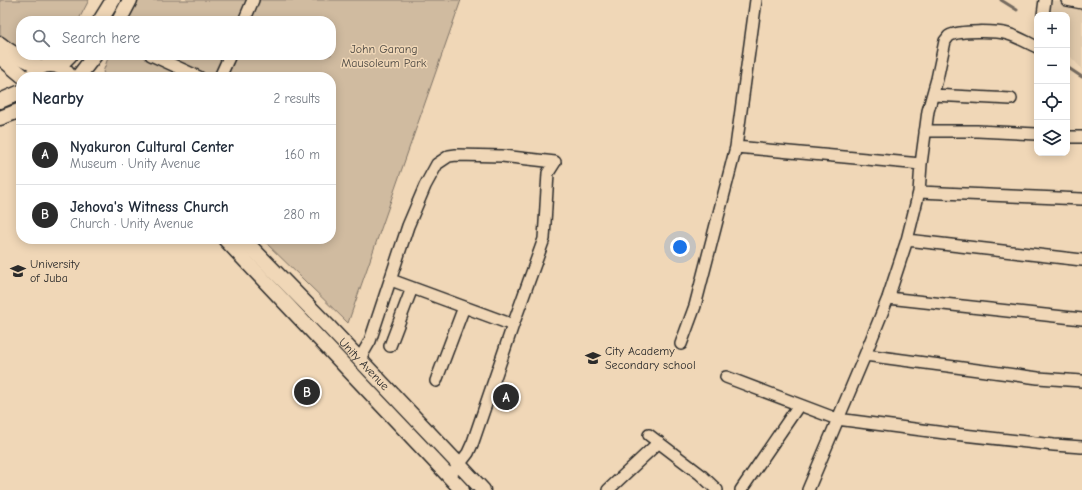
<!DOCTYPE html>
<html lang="en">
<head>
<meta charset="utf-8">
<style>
  :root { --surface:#fff; --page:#f6f6f7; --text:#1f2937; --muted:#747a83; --line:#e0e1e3; --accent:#2b2b2b }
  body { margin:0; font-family:"Comic Neue",sans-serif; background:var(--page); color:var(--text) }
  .controls { position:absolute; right:12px; top:12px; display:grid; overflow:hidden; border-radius:8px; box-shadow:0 2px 10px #0003 }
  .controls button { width:36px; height:36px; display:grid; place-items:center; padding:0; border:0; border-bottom:1px solid var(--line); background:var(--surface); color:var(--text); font:20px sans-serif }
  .you { position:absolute; left:680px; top:247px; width:14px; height:14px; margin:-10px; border:3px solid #fff; border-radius:50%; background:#1a73e8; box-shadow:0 0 0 6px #1a73e833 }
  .badge { display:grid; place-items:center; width:26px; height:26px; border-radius:50%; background:var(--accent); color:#fff; font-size:13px; font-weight:700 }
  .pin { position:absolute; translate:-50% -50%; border:2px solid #fff; box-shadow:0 1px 4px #0006 }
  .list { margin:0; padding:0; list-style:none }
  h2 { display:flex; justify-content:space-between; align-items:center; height:52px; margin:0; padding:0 16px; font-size:17px }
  h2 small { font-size:13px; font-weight:400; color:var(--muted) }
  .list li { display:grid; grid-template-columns:26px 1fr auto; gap:12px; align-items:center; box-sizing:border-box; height:60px; padding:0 16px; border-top:1px solid var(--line) }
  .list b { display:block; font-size:15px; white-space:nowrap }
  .list p { margin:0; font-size:13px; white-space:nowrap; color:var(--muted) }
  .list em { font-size:13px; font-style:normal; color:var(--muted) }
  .icon { flex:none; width:22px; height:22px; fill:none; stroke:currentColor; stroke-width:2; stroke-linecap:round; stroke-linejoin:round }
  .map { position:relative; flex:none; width:1082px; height:490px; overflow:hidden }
  .search { position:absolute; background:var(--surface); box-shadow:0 2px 10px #0003; left:16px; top:16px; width:320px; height:44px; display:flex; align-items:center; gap:10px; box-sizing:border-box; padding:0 14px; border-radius:16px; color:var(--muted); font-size:15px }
  .panel { position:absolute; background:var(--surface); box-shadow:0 2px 10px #0003; left:16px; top:72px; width:320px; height:172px; border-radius:16px }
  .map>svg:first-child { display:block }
  .built { fill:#e0c9ab }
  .green { fill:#d0bba0; stroke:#7e7366 }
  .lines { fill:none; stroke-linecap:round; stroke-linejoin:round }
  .stream { stroke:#746b5f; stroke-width:3 }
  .minor-casing { stroke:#2b2b2b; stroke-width:14 }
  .major-casing { stroke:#2b2b2b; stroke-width:17 }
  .minor { stroke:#f0d7b7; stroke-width:11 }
  .major { stroke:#f0d7b7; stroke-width:14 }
  .labels { text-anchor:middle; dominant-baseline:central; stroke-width:3; stroke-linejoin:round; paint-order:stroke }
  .park-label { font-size:12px; fill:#4c4842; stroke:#f0d7b7 }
  .poi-label { font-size:12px; fill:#2b2b2b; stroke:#f0d7b7; text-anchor:start }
  .street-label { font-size:12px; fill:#2b2b2b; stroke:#f0d7b7 }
</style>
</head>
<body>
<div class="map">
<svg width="1082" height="490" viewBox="0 0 1082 490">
  <rect width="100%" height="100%" fill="#f0d7b7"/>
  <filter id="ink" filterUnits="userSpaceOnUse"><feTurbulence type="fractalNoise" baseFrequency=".025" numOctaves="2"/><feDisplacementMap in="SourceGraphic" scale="8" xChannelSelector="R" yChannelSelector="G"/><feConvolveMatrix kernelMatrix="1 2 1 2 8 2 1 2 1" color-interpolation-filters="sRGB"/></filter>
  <g filter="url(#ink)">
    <path class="built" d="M1050 0 1082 5V69L1067 53V15H1049Z"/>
    <path class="green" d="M0 0H89L78 21H21V50L0 34Z
      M133 0H461L348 323 262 239H331V77H106L103 72 109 55H331V21H123Z"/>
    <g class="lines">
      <path class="stream" d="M1001 0 1017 10
        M1067 67 1082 77"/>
      <defs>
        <path id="minor" d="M1067 0 1082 3
          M1043 15 1045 0
          M244 21 253 0
          M151 55 199 77
          M220 77 230 55
          M933 95 1011 99
          M925 131H977L1037 134
          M1067 137H1082
          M736 147 921 164
          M919 192 1082 199
          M907 240 1082 260
          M391 280 513 325
          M888 298 1082 319
          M681 344 695 306 736 147 756 0
          M390 346 412 288
          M865 355 1038 378 1082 381
          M359 360 370 341 408 226 425 186 437 164 449 156 456 155 502 156 555 162 548 173 544 239 513 325 473 442 468 453 455 470
          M726 377 837 419 945 433 1054 445 1082 447
          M436 381 464 307
          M649 435 700 474 717 490
          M608 490 659 442
          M741 490 799 405
          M808 490 865 355 888 298 907 240 919 192 921 164 928 111 937 79 945 41C946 40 948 37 949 36 958 30 998 31 1008 34 1018 37 1028 43 1037 47"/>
        <g id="major">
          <path d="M100 21 113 0"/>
          <path d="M119 21 130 0"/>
          <path d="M0 44C11 54 27 60 40 67"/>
          <path d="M0 57 24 77"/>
          <path d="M59 66 70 55"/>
          <path d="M31 77C40 61 61 61 70 77"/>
          <path d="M78 77 95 55"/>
          <path d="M0 101 21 92"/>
          <path d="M0 118 21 110"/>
          <path d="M225 239 462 490"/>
          <path id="s1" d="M243 239 329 327 483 490"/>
        </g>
      </defs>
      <use href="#minor" class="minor-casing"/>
      <use href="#major" class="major-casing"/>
      <use href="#minor" class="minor"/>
      <use href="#major" class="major"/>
    </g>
  </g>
  <defs>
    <symbol id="university-bare" viewBox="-9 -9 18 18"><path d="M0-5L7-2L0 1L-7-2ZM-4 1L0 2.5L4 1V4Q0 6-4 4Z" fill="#2b2b2b" stroke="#f0d7b7" stroke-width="2.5" paint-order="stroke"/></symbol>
    <symbol id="school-bare" viewBox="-9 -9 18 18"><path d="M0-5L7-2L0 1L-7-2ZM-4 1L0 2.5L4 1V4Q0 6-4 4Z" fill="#2b2b2b" stroke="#f0d7b7" stroke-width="2.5" paint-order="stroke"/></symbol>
  </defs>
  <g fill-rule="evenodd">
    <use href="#university-bare" x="7" y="260" width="22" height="22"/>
    <use href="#school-bare" x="582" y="347" width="22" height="22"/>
  </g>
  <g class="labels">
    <g class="park-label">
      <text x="384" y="49">John Garang<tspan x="384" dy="14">Mausoleum Park</tspan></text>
    </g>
    <g class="poi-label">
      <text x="30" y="264">University<tspan x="30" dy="14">of Juba</tspan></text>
      <text x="605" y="351">City Academy<tspan x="605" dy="14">Secondary school</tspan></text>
    </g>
    <g class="street-label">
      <text stroke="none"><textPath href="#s1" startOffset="174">Unity Avenue</textPath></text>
    </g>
  </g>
</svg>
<div class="controls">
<button>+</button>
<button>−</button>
<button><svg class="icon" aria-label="locate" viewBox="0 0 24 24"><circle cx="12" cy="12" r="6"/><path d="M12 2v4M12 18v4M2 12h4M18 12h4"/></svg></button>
<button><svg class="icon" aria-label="layers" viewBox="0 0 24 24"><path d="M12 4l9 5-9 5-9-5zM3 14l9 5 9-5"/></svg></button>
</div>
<div class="you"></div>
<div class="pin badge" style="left:506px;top:397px">A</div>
<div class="pin badge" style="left:307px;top:392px">B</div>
<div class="search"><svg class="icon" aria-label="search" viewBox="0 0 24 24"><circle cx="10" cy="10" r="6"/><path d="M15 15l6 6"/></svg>Search here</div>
<section class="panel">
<h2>Nearby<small>2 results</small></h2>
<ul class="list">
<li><span class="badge">A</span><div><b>Nyakuron Cultural Center</b><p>Museum · Unity Avenue</p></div><em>160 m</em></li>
<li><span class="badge">B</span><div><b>Jehova's Witness Church</b><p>Church · Unity Avenue</p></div><em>280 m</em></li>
</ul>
</section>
</div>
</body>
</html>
